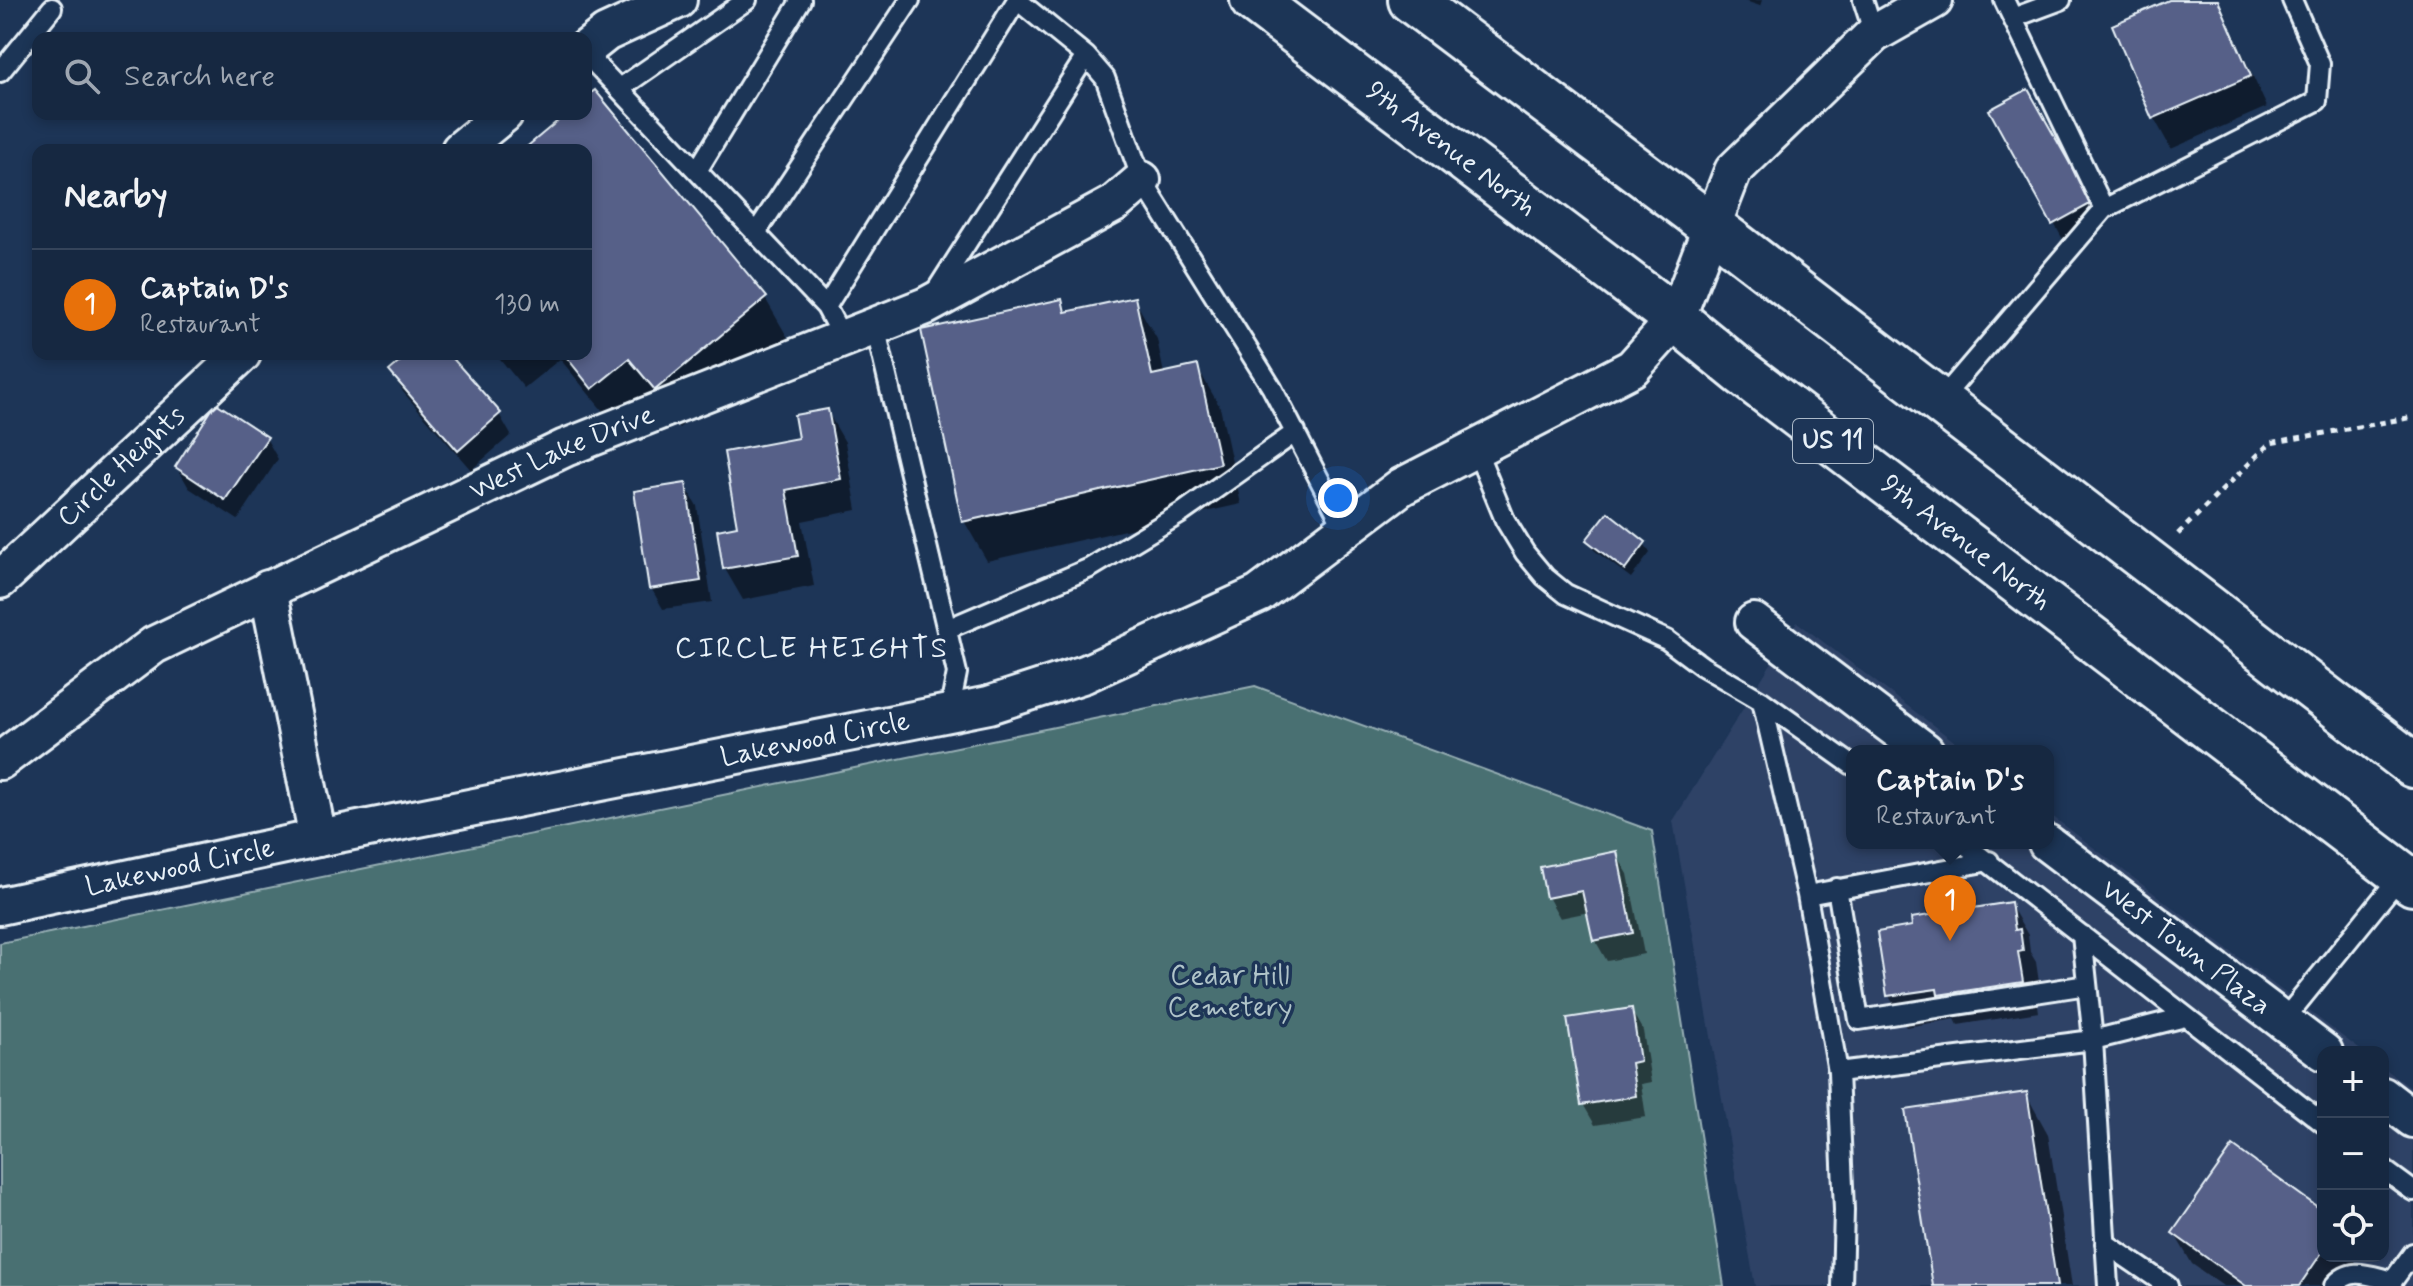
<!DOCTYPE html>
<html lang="en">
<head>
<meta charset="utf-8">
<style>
  :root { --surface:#162841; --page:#1f3048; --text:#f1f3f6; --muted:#9ea6b1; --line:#35445a; --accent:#ff9aa2 }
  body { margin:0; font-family:Mynerve,sans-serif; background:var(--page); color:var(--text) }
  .controls { position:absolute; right:24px; bottom:24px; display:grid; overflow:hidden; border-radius:16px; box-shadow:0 4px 12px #0003 }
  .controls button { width:72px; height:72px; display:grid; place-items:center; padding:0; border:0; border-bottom:2px solid var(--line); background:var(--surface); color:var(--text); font:40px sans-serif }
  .you { position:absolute; left:1338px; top:498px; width:28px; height:28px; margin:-20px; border:6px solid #fff; border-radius:50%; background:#1a73e8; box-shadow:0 0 0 12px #1a73e833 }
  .badge { display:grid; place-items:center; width:52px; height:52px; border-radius:50%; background:var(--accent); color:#fff; font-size:26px; font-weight:700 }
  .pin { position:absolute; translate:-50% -66px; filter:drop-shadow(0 2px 4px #0008) }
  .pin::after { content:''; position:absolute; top:42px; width:28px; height:24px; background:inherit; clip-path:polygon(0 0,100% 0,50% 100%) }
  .popup { position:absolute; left:1846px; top:745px; width:208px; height:104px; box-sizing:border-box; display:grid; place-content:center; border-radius:16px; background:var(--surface); filter:drop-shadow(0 2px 6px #0005); font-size:26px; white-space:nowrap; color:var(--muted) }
  .popup b { font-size:30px; color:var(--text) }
  .popup::after { content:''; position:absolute; left:50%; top:100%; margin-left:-16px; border:16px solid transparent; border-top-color:var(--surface) }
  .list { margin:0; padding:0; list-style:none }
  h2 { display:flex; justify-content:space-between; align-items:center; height:104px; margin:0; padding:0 32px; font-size:34px }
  h2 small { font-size:26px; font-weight:400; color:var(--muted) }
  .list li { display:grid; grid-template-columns:52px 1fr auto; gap:24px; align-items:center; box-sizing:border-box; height:112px; padding:0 32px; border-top:2px solid var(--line) }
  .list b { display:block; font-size:30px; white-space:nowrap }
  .list p { margin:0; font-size:26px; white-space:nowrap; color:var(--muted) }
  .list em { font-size:26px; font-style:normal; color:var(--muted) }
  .icon { flex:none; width:44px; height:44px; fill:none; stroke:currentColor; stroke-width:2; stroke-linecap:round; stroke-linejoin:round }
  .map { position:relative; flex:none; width:2413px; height:1286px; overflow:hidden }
  .search { position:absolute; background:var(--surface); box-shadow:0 4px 12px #0003; left:32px; top:32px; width:560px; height:88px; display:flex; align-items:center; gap:20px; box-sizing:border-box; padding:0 28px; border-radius:16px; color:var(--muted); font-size:30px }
  .panel { position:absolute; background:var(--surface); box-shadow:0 4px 12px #0003; left:32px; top:144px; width:560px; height:216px; border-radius:16px }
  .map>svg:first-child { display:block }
  .built { fill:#2e4266 }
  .green { fill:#496f72; stroke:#98b0b5; stroke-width:2 }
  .shadow { fill:#0007 }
  .building { fill:#566188; stroke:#e8f1f8; stroke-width:2 }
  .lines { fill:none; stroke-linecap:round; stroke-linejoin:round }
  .lane-casing { stroke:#e8f1f8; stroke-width:24 }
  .street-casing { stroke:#e8f1f8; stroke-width:42 }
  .primary-casing { stroke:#e8f1f8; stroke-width:50 }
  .path { stroke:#e8f1f8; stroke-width:5; stroke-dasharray:6 6; stroke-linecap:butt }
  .lane { stroke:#1d3557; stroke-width:18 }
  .street { stroke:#1d3557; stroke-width:36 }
  .primary { stroke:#1d3557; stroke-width:44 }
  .labels { text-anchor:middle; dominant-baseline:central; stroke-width:7; stroke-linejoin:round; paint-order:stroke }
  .shield { fill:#1d3557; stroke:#abb9c8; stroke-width:2 }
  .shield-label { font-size:26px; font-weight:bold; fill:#e8f1f8 }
  .street-label { font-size:28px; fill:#e8f1f8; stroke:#1d3557 }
  .park-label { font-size:28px; fill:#b0c4c9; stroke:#1d3557 }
  .neighbourhood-label { font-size:30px; letter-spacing:2px; fill:#e8f1f8; stroke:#1d3557 }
</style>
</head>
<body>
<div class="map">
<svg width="2413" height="1286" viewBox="0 0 2413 1286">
  <rect width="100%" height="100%" fill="#1d3557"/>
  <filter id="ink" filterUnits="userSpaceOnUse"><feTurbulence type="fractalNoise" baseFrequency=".0125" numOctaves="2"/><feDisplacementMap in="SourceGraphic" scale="16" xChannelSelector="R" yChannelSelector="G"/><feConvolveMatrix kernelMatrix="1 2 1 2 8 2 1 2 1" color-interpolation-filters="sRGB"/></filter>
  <g filter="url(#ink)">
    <path class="built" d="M1797 622 1967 751H1852V843H2048V813L2363 1052H2323V1256H2383V1067L2413 1090V1286H1755L1673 821Z"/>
    <path class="green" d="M1255 686 1652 831 1724 1286H0V943Z"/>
    <path class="shadow" d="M1742 0H1762L1760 6Z
      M2174 0H2218L2267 107 2171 149 2154 118Z
      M2027 91 2102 225 2066 245 1992 111Z
      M586 100 765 298 788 338 679 428 653 397 616 427 560 359 524 388 496 354H586V150H526L569 114H586Z
      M1134 299 1157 339 1164 374 1197 367 1220 407 1241 504 987 561 964 521 1061 302 1068 313Z
      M412 354H447L499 414 511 435 471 470 403 392 392 372Z
      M827 411 845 442 857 510 802 521 814 586 743 600 725 569 719 532 740 528 800 439Z
      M266 438 278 459 238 520 189 488 177 467Z
      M685 485 697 506 712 602 663 609 651 588Z
      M1589 540 1644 543 1650 553 1631 578 1594 550Z
      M1616 854 1628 874 1644 954 1607 961 1595 940 1589 912 1560 918 1548 897Z
      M2010 904 2028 935 2030 952 2036 962 2039 982H2035L2039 1012 1958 1025 1955 1019 1906 1027 1889 996 1879 934Z
      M1631 1010 1643 1031 1651 1082 1641 1084 1646 1117 1595 1125 1583 1104Z
      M2026 1094 2048 1134 2072 1286H1935Z
      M2323 1213V1256H2358L2338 1286H2223L2192 1264 2174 1233Z"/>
    <path class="building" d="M2169 0H2218L2251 76 2152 119 2112 25Z
      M2028 89 2092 203 2052 225 1989 110Z
      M595 90 767 297 655 390 629 359 592 389 564 354H586V150H523L566 114H586V97Z
      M1135 297 1152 375 1198 365 1220 464 962 522 921 330 1062 299 1065 312Z
      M409 354H449L501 413 458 451 389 371Z
      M216 403 268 437 225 500 175 467Z
      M828 409 841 479 786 490 798 556 723 569 717 530 737 526 724 452 798 438 794 415Z
      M686 483 701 581 649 589 634 491Z
      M1608 512 1646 542 1625 570 1586 540Z
      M1617 851 1633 933 1593 941 1582 891 1546 898 1540 867Z
      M2011 902 2015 930 2020 929 2023 951 2018 952 2023 982 1938 995 1937 989 1887 996 1877 932 1912 926 1911 918Z
      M1632 1008 1640 1061 1631 1063 1636 1096 1581 1105 1567 1018Z
      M2027 1092 2057 1286H1933L1905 1110Z
      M2233 1146 2323 1211V1251L2299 1286H2246L2172 1233Z"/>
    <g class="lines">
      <defs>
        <path id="lane" d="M1017 0 1086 56 1105 78 1142 180 1272 388 1345 529
          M1863 0 1874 34
          M2013 18 2061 0
          M586 54 826 307 843 339
          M0 72 52 8
          M619 89 747 0
          M697 171 801 0
          M2104 209 2317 101 2320 64 2292 0
          M756 233 910 0
          M934 294 1086 56
          M826 307 1017 0
          M875 326 957 673 949 713
          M1939 402 2104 209 2004 0
          M1476 449 1505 520 1525 553 1545 577 1566 594 1667 640 1702 666 1762 701 1852 765
          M947 629 1090 568 1183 512 1296 432
          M1762 701 1807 895 1838 1072 1844 1210 1842 1286
          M1963 843 2323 1123
          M1837 888 1859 1020 2087 985
          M1807 895 1989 861
          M2082 935 2093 1040 2108 1286
          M2283 1021 2402 874
          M1838 1072 2093 1040 2185 1017
          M2383 1169 2413 1191
          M2105 1243 2168 1286
          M2334 1286C2351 1265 2370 1276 2393 1281
          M2389 1286 2413 1253"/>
        <g id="street">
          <path d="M586 49 606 33 678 0"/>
          <path d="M460 150 504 114"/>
          <path id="s1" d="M0 580 242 354"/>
          <path d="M268 589 318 838"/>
          <path d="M1754 622 1925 751"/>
          <path id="s2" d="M0 761 154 645 565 448 926 306 1114 204 1142 180"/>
          <path id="s3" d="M2047 843 2324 1052"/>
          <path id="s4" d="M0 906 318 838 989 705 1085 674 1259 594 1401 487 1632 368 1676 319 1733 171 1874 34 1934 0"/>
          <path d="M2383 1096 2413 1119"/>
        </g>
        <g id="primary">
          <path id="s5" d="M1253 0 1676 319 1741 372 2413 883"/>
          <path d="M1411 0 1711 226 2413 765"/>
        </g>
      </defs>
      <use href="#lane" class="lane-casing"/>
      <use href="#street" class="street-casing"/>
      <use href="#primary" class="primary-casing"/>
      <path class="path" d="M2178 534 2270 443 2413 417"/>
      <use href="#lane" class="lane"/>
      <use href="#street" class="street"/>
      <use href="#primary" class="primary"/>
    </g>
  </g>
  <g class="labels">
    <rect class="shield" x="1793" y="419" width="80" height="44" rx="6"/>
    <g class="shield-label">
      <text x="1833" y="441">US 11</text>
    </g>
    <g class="street-label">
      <text stroke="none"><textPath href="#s5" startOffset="248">9th Avenue North</textPath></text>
      <text stroke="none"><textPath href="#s2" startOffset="644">West Lake Drive</textPath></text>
      <text stroke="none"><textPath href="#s1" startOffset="166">Circle Heights</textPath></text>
      <text stroke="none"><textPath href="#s5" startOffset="896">9th Avenue North</textPath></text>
      <text stroke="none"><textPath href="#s4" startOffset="832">Lakewood Circle</textPath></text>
      <text stroke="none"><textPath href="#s4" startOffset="184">Lakewood Circle</textPath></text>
      <text stroke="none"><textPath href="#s3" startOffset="174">West Town Plaza</textPath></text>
    </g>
    <g class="park-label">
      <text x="1230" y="976">Cedar Hill<tspan x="1230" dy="32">Cemetery</tspan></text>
    </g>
    <g class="neighbourhood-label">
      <text x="812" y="648">CIRCLE HEIGHTS</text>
    </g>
  </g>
</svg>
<div class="controls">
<button>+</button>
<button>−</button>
<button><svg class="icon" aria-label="locate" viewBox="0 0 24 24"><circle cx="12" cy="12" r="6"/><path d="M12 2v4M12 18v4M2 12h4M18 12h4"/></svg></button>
</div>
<div class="you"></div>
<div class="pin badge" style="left:1950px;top:941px;background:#e8710a">1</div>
<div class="popup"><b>Captain D's</b>Restaurant</div>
<div class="search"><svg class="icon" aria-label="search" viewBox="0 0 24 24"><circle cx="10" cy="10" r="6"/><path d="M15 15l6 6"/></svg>Search here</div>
<section class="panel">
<h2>Nearby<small></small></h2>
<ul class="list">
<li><span class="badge" style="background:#e8710a">1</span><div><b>Captain D's</b><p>Restaurant</p></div><em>130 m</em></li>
</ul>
</section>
</div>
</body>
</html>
